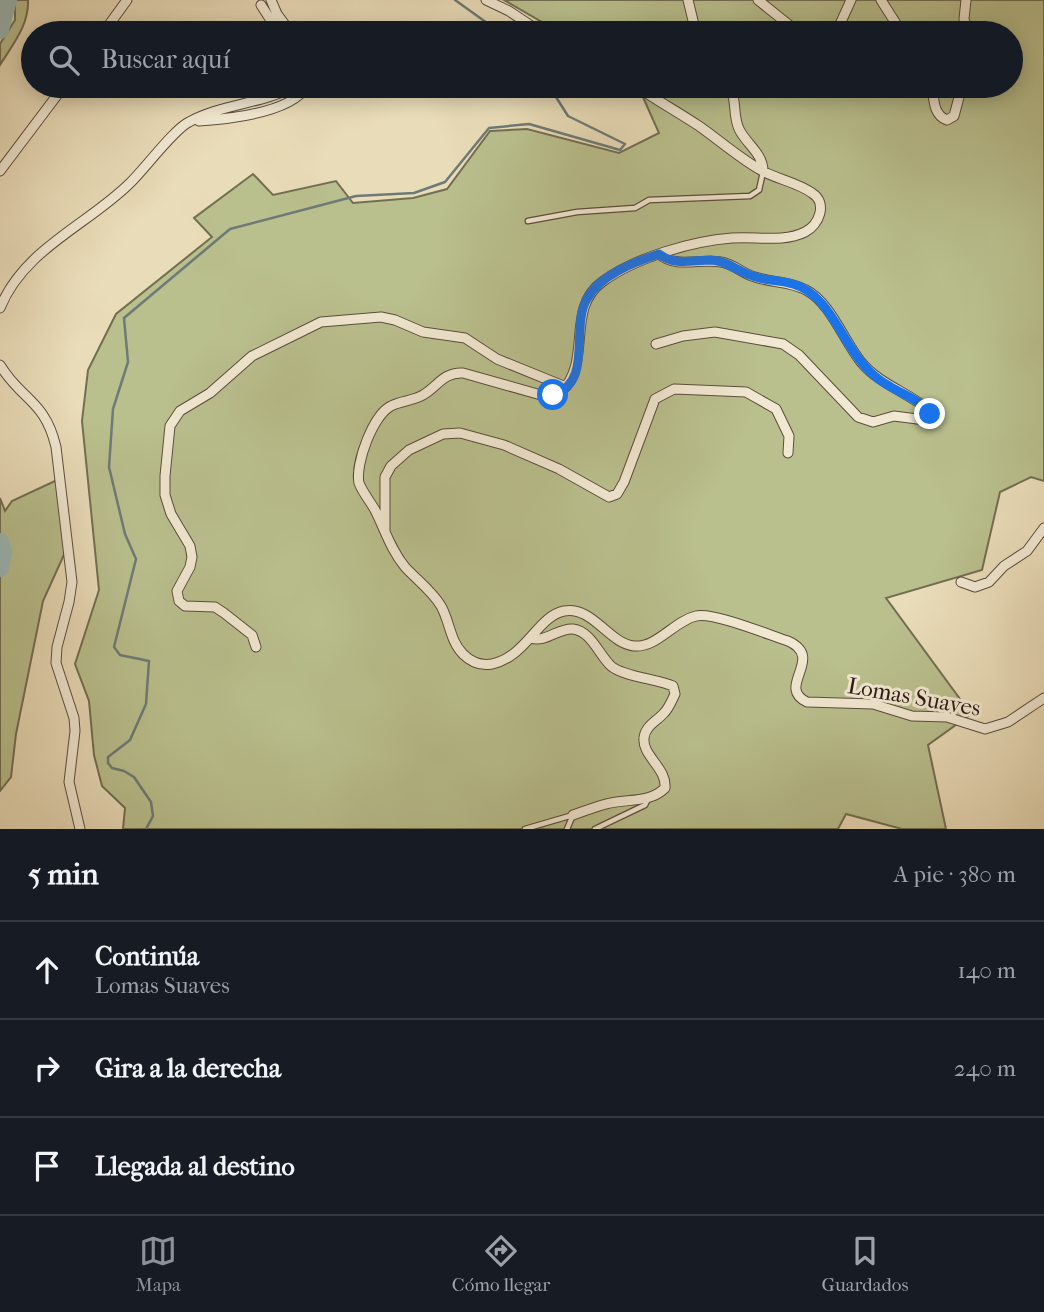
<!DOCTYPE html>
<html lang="es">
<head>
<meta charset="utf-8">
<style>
  :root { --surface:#171b24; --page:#20242c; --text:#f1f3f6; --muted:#9ea1a6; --line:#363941; --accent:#8c9099 }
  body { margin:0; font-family:"IM FELL French Canon",serif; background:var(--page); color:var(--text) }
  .stop { position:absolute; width:21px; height:21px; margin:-16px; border:5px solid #1a73e8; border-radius:50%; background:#fff }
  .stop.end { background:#1a73e8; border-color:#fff; box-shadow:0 2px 7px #0008 }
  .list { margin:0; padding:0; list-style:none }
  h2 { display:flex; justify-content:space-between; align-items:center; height:91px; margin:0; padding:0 28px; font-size:30px }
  h2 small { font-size:23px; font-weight:400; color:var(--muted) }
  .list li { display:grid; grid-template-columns:46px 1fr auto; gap:21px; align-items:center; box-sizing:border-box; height:98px; padding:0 28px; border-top:2px solid var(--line) }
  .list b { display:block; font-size:26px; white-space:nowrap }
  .list p { margin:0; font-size:23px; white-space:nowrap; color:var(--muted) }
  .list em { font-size:23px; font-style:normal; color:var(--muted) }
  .icon { flex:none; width:38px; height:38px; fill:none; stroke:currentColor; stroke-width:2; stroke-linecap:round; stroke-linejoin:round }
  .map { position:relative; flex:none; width:1044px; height:829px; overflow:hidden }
  .search { position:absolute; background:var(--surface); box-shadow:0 4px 18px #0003; left:21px; right:21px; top:21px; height:77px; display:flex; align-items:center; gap:18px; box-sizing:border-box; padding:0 24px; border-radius:38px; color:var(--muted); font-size:26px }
  .sheet { height:385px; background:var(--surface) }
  nav { display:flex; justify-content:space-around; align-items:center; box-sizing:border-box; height:98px; border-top:2px solid var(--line); background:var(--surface); font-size:19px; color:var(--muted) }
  nav a { display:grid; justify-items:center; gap:4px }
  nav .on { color:var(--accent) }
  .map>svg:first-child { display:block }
  .green { fill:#b9bf8d; stroke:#736e52; stroke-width:2 }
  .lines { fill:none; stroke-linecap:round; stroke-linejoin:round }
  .stream { stroke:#6e7a77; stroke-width:2.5 }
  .river { stroke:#9ab9b7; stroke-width:18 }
  .service-casing { stroke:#5c4c3e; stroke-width:7 }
  .minor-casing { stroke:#5c4c3e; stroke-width:11 }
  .service { stroke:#f1e8d1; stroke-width:4.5 }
  .minor { stroke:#f1e8d1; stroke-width:9 }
  .route { stroke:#1a73e8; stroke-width:9 }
  .labels { text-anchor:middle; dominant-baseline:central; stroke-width:6; stroke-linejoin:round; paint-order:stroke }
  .street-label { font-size:23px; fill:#2d1c16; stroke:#f1e8d1 }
</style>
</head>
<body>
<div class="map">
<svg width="1044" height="829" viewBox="0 0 1044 829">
  <rect width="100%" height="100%" fill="#e9dcb8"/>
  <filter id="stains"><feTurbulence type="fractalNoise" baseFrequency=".00286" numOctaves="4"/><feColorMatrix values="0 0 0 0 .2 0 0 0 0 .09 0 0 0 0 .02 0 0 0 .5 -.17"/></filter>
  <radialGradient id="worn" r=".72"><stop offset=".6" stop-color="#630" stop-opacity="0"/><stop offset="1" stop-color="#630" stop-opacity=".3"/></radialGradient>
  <path class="green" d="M15 0H28C29 25 13 44 0 65V44L15 20Z
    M504 0H1044V481L1031 477 1000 492 982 570 886 598 971 714 928 745 946 829H902L846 814 838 829H123L125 808 102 786 94 755 89 701 75 664 99 590 82 421 88 370 116 314 212 237 194 218 253 174 273 195 336 181 353 203 413 198 447 189 490 131 527 129 619 153 659 133 638 86H1011V33H561Z
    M57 480 67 548 43 601 16 734 11 777 0 791V498L5 511 12 501Z"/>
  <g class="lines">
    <path class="stream" d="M455 0 501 33
      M146 829 153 816 151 802 134 777 124 771 112 768 108 763V757L130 740 146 704 149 661 120 655 114 647 136 559 125 534 109 467 113 409 128 362 124 318 230 229 356 196 414 193 445 182 489 128 529 124 620 150 625 144 568 116 549 86"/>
    <path class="river" d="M0 30 8 0
      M0 542 3 552 0 568"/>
    <defs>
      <path id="service" d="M528 221 577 212 635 208 649 200 750 196 759 190 763 172
        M525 829 573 815 567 829
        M595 829 645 805 648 799"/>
      <path id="minor" d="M271 0 277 14 291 33
        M486 0 509 11 542 33
        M688 0 696 33
        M758 0 799 33
        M881 0 902 33
        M966 0 964 19 968 33
        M261 5 279 33
        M103 33 127 0
        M836 33 851 0
        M636 86C656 100 678 112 699 126 719 140 738 157 759 169 775 179 797 182 812 193 828 203 819 225 805 232 783 243 756 236 732 238 692 241 634 258 602 282 565 309 593 361 561 392L541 395 463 373C445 372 439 384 426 393 416 401 402 400 391 406 373 415 355 464 359 483 363 493 370 501 375 510 385 530 391 550 405 567 417 580 432 591 441 606 450 622 450 641 463 654 471 662 481 666 492 664 526 657 538 616 564 611 593 606 608 643 634 646 657 648 674 621 696 616 714 612 769 635 788 641 826 658 775 687 807 702L873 704 912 716 947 717 985 729 1008 722 1044 698
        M728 86C738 99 732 114 739 129 746 144 763 153 763 171
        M932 86C934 99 933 115 947 120L954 116 962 86
        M225 92 246 86
        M199 121C228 119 291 113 307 86
        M0 171 64 86
        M0 308C24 249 86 226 129 184 144 170 174 129 189 122 222 104 262 104 295 86
        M656 344 683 336 715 332 783 344 799 355 858 417 873 422 894 416 925 420 930 416V411C908 392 880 385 861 362 844 341 830 302 806 290 790 281 772 283 755 277 743 274 734 264 721 262 701 258 676 269 659 254
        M0 365C21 400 45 400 56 447L72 582 69 602 57 647 56 663 74 718 75 731 69 782 80 829
        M385 531V477L391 466 409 450 443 434 460 433 504 445 559 469 609 497 617 494 624 482 655 399 674 389 746 392 776 409 789 436 788 453
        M961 582 975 587 989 582 1004 566 1027 551 1044 528
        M531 638C546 643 557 628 573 629 591 631 599 655 611 666 622 676 656 679 673 686L675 694C672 700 669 708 664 713 657 721 645 726 644 738 642 756 667 768 665 788 649 804 626 798 606 804 595 807 584 811 573 815
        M256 647 252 635 224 613 215 607 185 606 179 601 177 591 190 567 192 557 190 546 171 514 165 495V476L170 426 180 411 210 393 252 356 321 322 381 317 395 320 423 332 465 338 497 359 566 387"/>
    </defs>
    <use href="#service" class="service-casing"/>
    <use href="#minor" class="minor-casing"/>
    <use href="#service" class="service"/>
    <use href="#minor" class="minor"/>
  </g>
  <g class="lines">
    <path class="route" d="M553 395C594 382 570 327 587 299 600 275 634 262 659 254 674 266 693 260 711 260 729 261 739 273 756 277 767 281 781 280 793 284 828 294 840 337 862 363 870 373 880 381 891 387 904 395 922 401 930 414"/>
  </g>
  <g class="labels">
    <g class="street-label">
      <text transform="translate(914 697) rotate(10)">Lomas Suaves</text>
    </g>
  </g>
  <rect width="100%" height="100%" filter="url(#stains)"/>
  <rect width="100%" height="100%" fill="url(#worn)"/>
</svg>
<div class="stop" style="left:553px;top:395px"></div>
<div class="stop end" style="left:930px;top:414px"></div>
<div class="search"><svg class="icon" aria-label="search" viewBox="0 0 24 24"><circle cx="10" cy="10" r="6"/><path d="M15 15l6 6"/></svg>Buscar aquí</div>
</div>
<section class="sheet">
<h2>5 min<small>A pie · 380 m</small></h2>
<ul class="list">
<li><svg class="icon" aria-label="ahead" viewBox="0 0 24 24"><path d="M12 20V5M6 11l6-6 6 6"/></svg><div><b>Continúa</b><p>Lomas Suaves</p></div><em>140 m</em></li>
<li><svg class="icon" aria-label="right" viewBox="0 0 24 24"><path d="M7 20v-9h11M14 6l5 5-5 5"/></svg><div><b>Gira a la derecha</b></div><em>240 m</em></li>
<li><svg class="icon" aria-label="arrive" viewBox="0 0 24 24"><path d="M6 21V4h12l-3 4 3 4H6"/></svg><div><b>Llegada al destino</b></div></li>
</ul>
</section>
<nav>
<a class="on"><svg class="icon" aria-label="map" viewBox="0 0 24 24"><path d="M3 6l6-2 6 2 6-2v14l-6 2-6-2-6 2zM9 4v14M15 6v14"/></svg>Mapa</a>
<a><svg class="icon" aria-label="directions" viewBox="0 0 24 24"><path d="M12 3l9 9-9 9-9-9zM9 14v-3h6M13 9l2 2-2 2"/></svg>Cómo llegar</a>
<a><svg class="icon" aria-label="saved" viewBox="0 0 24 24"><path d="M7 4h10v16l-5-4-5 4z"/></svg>Guardados</a>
</nav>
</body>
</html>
